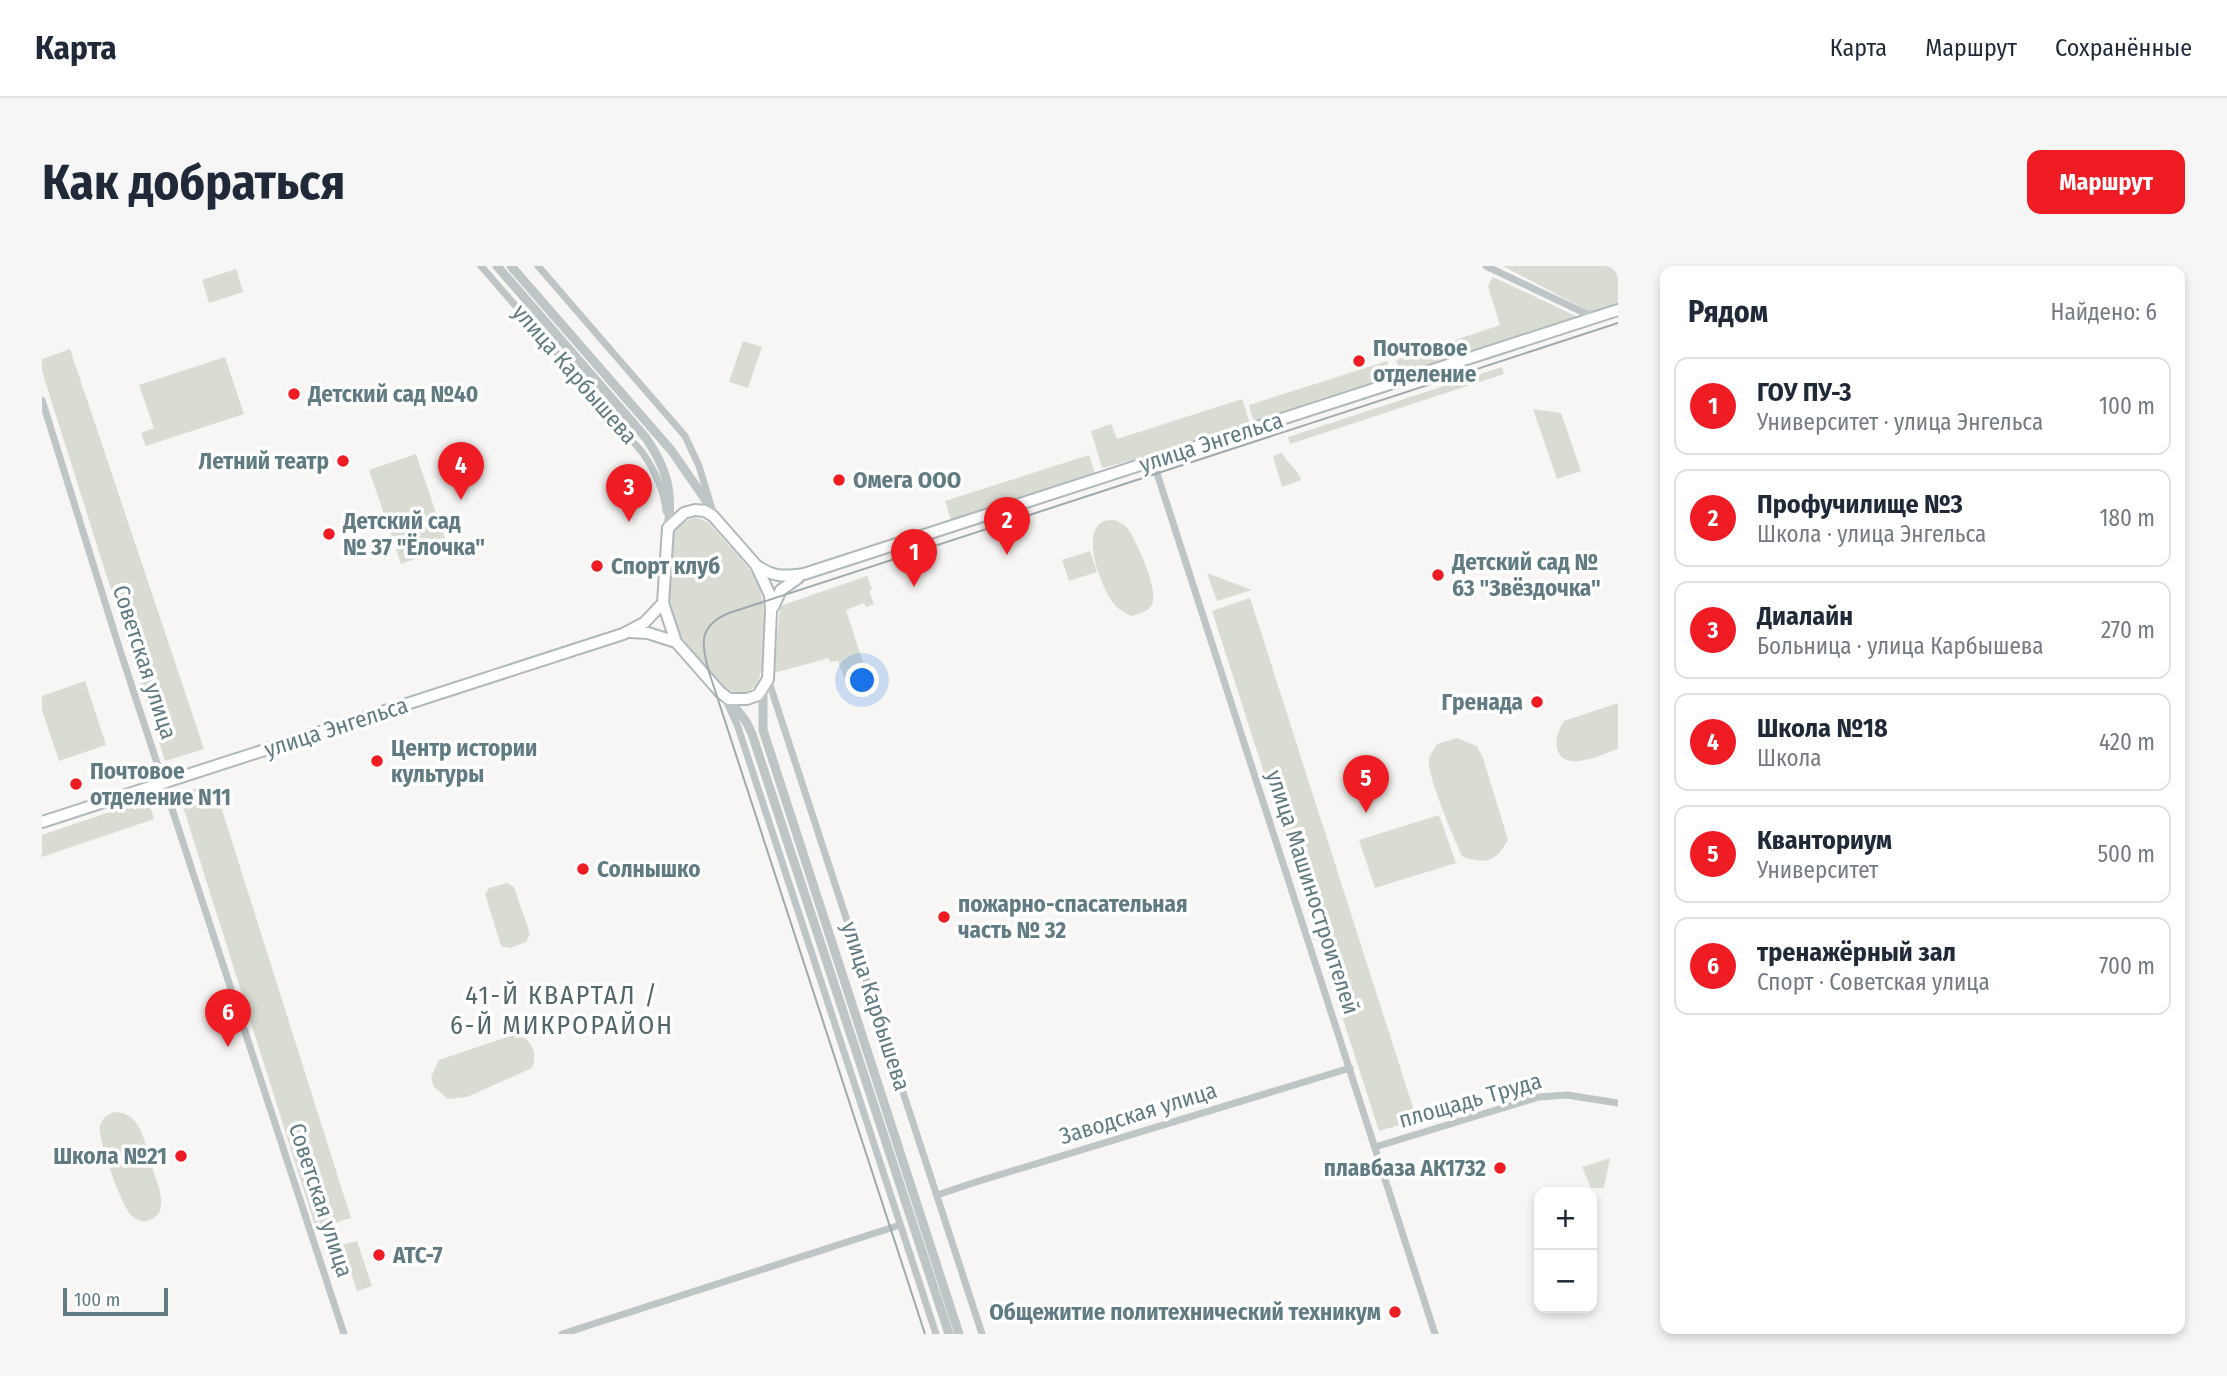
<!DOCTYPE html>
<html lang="ru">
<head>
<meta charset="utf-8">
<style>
  :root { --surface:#fff; --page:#f6f6f7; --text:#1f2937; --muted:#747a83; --line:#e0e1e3; --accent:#ef1c23 }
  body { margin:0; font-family:"Fira Sans Condensed",sans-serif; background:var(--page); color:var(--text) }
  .controls { position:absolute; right:21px; bottom:21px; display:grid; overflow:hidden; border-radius:14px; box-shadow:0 4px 10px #0003 }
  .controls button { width:63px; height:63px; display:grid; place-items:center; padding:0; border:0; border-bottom:2px solid var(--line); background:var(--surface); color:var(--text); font:35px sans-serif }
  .scale { position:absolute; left:21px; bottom:18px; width:105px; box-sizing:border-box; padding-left:7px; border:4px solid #607b81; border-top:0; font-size:19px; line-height:24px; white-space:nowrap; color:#607b81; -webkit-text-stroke:5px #fff; paint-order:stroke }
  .you { position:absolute; left:821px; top:415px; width:24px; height:24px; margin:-18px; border:5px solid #fff; border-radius:50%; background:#1a73e8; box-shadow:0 0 0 10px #1a73e833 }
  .badge { display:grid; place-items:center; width:46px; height:46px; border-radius:50%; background:var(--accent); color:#fff; font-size:23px; font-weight:700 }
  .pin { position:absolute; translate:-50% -58px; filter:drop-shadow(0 2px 4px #0008) }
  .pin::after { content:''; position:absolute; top:37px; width:24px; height:21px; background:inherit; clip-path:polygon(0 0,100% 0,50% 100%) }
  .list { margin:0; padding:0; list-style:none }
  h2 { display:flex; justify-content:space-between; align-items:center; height:91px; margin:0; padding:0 28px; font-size:30px }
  h2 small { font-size:23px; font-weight:400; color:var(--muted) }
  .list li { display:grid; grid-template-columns:46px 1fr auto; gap:21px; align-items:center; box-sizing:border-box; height:98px; margin:0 14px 14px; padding:0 14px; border:2px solid var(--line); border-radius:14px }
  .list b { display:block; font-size:26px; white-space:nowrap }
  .list p { margin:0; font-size:23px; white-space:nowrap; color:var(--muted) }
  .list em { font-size:23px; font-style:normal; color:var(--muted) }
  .map { position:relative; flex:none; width:1576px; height:1068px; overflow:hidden; border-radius:14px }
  header { display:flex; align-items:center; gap:42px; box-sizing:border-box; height:98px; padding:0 35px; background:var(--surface); border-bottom:2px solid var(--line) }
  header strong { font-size:33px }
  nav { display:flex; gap:38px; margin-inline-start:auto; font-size:24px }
  .intro { display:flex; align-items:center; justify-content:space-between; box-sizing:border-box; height:168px; padding:0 42px }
  h1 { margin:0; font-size:49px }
  .button { padding:18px 32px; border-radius:14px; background:var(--accent); color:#fff; font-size:24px; font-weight:700 }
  main { display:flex; gap:42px; padding:0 42px }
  aside { flex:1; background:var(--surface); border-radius:14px; box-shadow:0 4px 10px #0003 }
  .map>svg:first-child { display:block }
  .green { fill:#d9dcd2 }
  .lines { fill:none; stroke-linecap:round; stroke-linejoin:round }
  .secondary-casing { stroke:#afb9bb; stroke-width:14 }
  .minor { stroke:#bdc5c6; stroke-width:7 }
  .tertiary { stroke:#bdc5c6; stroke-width:9 }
  .secondary { stroke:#fff; stroke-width:10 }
  .tram { stroke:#9eaaad; stroke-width:2 }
  .poi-dot { fill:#ef1c23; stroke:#fff; stroke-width:2.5 }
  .labels { text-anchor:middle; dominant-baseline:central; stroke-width:7; stroke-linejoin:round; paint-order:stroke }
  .poi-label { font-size:23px; font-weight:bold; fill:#607b81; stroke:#fff; text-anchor:start }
  .street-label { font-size:23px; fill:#607b81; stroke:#fff }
  .quarter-label { font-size:26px; letter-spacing:2px; fill:#52676b; stroke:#fff }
</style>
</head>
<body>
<header>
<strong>Карта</strong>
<nav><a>Карта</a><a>Маршрут</a><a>Сохранённые</a></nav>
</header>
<div class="intro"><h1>Как добраться</h1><a class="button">Маршрут</a></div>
<main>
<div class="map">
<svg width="1576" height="1068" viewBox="0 0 1576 1068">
  <rect width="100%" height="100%" fill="#f7f6f4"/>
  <path class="green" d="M1461 0H1576V39L1550 47Z
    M194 3 201 26 167 37 160 14Z
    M1451 11 1538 52 1359 109 1354 94 1458 59 1446 20Z
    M701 75 720 81 706 122 687 116Z
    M28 83 162 483 123 495 0 105V93Z
    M183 91 202 148 104 180 99 167 112 162 97 119Z
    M1345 95 1350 112 1212 156 1207 139Z
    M1460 101 1462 108 1248 178 1246 171Z
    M1200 133 1208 158 1122 186 1060 202 1049 165 1069 158 1075 173Z
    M1491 143 1519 147 1539 205 1515 213Z
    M1240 187C1246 198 1255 202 1259 214L1240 221 1231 190Z
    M374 188 406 282 359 298 327 204Z
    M1047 189 1053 208 909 254 903 235Z
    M656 252 667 257C681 274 703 295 715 314 725 331 725 402 714 419 712 422 705 426 701 427 675 432 632 366 628 343 624 326 630 288 631 269 637 257 643 253 656 252Z
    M1073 254C1078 257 1083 259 1086 263 1095 276 1115 321 1111 336 1109 345 1097 348 1089 350 1082 347 1076 343 1071 337 1060 322 1037 266 1062 255 1066 254 1070 254 1073 254Z
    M1048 285 1055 306 1027 315 1020 294Z
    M1165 307 1210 324 1175 335Z
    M825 310 830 323 827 325 832 338 824 341 822 337 804 344 830 425 824 427 820 415 805 420 796 395 788 396 787 392 732 407 738 340Z
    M1208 332 1375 854 1337 865 1170 345Z
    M43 415 64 479 17 495 0 444V430Z
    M1576 437V483C1564 487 1549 494 1537 495 1509 498 1511 471 1522 455Z
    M1415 472 1435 480 1441 492 1466 574C1454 595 1445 599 1421 591 1413 576 1384 507 1387 493 1388 488 1393 482 1395 478Z
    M158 521 161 529 174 525 309 952 274 963 137 528Z
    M106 533 112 553 0 591V569Z
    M1397 549 1414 597 1333 622 1317 574Z
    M465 617 472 621 488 668 484 676 468 682 459 680 443 628 447 622Z
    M474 768C490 774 496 785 490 802L425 831 406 833 392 821 389 811 397 794Z
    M73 846C101 846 104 883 111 904 116 919 130 950 104 955 99 956 94 954 90 950 80 942 55 871 58 860 60 852 66 848 73 846Z
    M1568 892 1562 922H1549L1540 901Z
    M315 975 330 1020 315 1025 300 979Z"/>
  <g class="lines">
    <defs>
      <path id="secondary" d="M653 244 663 245 671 250 714 299 728 329 729 345 726 413 716 429 705 433H687L678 426 634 376 621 337 626 262 642 247Z
        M714 299C730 311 742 311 762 308L1576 44
        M731 341 739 324 756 312
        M588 366 606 367 634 376
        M0 556 581 368 602 357 621 337"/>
    </defs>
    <use href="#secondary" class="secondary-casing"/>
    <path class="minor" d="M439 0 600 186C612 203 622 224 624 245
      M496 0 643 170 657 200 670 243
      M1444 0 1551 51
      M0 134 76 378 302 1068
      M1111 195 1393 1068
      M726 413 940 1068
      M683 432 696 461 894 1068
      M1333 881 1497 831 1525 829 1576 837
      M895 929 934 916 1308 802
      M520 1068 858 959"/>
    <path class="tertiary" d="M455 0 604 172C625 203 631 225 626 262
      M469 0 629 184 663 233 669 248
      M721 423V464L917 1068
      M687 433 705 457 710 468 907 1068"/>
    <use href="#secondary" class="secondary"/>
    <path class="tram" d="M883 1068 667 406C659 378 656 360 687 347L1576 57"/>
  </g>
  <g class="poi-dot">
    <circle cx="1317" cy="95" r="7"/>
    <circle cx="252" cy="128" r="7"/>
    <circle cx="301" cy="195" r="7"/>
    <circle cx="797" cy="214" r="7"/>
    <circle cx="287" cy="268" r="7"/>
    <circle cx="555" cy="300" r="7"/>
    <circle cx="1396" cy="309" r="7"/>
    <circle cx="1495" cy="436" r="7"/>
    <circle cx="335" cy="495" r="7"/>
    <circle cx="34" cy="518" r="7"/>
    <circle cx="541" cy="603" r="7"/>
    <circle cx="902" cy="651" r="7"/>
    <circle cx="139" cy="890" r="7"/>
    <circle cx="1458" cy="902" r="7"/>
    <circle cx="337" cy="989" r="7"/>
    <circle cx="1353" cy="1046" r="7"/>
  </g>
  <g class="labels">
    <g class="poi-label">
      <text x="1331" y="82">Почтовое<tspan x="1331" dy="26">отделение</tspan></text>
      <text x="266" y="128">Детский сад №40</text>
      <text x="287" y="195" text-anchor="end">Летний театр</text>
      <text x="811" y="214">Омега ООО</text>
      <text x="301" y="255">Детский сад<tspan x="301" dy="26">№ 37 "Ёлочка"</tspan></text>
      <text x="1410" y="296">Детский сад №<tspan x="1410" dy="26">63 "Звёздочка"</tspan></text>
      <text x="569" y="300">Спорт клуб</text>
      <text x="1481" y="436" text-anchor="end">Гренада</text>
      <text x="349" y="482">Центр истории<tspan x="349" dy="26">культуры</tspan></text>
      <text x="48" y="505">Почтовое<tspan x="48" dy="26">отделение N11</tspan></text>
      <text x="555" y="603">Солнышко</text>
      <text x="916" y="638">пожарно-спасательная<tspan x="916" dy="26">часть № 32</tspan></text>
      <text x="125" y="890" text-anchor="end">Школа №21</text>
      <text x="1444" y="902" text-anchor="end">плавбаза АК1732</text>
      <text x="351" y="989">АТС-7</text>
      <text x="1339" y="1046" text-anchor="end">Общежитие политехнический техникум</text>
    </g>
    <g class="street-label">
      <text transform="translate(533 108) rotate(49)">улица Карбышева</text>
      <text transform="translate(1169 176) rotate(-18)">улица Энгельса</text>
      <text transform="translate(103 396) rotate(72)">Советская улица</text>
      <text transform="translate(294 461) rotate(-18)">улица Энгельса</text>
      <text transform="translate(1271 626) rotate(72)">улица Машиностроителей</text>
      <text transform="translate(834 740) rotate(72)">улица Карбышева</text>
      <text transform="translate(1428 834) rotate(-16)">площадь Труда</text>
      <text transform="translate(1096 847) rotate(-17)">Заводская улица</text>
      <text transform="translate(279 934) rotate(72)">Советская улица</text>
    </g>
    <g class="quarter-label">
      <text x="520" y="729">41-Й КВАРТАЛ /<tspan x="520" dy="30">6-Й МИКРОРАЙОН</tspan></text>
    </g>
  </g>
</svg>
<div class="controls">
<button>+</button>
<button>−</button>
</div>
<div class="scale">100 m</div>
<div class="you"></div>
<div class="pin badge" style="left:872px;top:321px">1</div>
<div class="pin badge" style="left:965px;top:289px">2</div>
<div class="pin badge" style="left:587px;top:256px">3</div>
<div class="pin badge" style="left:419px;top:234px">4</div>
<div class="pin badge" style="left:1324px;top:547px">5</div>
<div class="pin badge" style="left:186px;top:781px">6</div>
</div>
<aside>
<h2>Рядом<small>Найдено: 6</small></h2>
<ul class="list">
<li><span class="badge">1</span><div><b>ГОУ ПУ-3</b><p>Университет · улица Энгельса</p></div><em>100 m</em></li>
<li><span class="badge">2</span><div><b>Профучилище №3</b><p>Школа · улица Энгельса</p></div><em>180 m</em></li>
<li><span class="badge">3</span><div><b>Диалайн</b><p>Больница · улица Карбышева</p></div><em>270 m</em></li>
<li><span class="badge">4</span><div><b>Школа №18</b><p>Школа</p></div><em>420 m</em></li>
<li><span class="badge">5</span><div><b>Кванториум</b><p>Университет</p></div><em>500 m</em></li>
<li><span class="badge">6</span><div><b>тренажёрный зал</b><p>Спорт · Советская улица</p></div><em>700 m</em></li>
</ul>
</aside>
</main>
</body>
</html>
